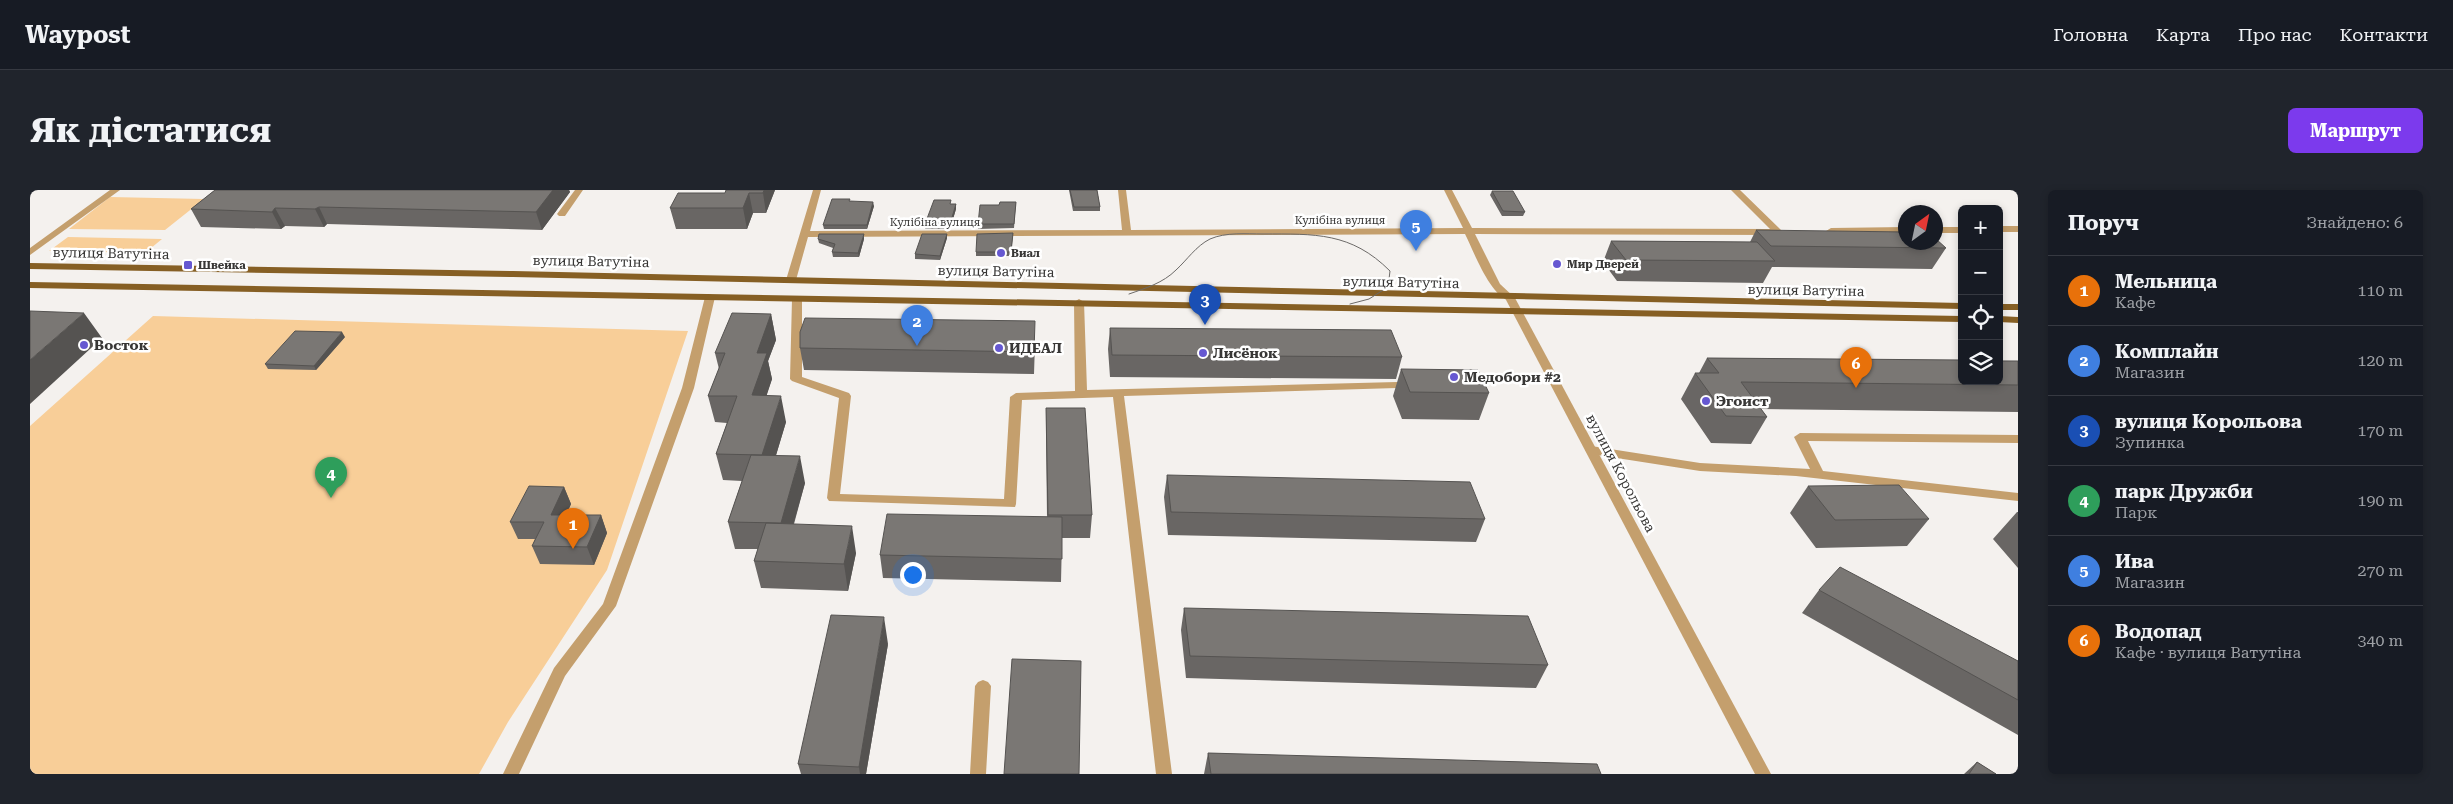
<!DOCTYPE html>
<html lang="uk">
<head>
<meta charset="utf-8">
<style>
  :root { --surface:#171b24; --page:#20242c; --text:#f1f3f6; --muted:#9ea1a6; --line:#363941; --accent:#7c3aed }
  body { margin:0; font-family:"Roboto Serif",serif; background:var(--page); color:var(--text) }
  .controls { position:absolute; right:15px; top:15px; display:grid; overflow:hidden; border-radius:8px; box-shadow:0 2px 8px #0003 }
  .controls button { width:45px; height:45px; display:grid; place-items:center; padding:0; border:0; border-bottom:1px solid var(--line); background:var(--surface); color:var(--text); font:25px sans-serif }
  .compass { position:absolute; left:1868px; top:15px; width:45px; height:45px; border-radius:50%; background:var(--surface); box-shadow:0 2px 8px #0003; rotate:33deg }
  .you { position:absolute; left:882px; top:384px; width:18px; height:18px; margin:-12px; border:4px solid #fff; border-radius:50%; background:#1a73e8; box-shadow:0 0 0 8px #1a73e833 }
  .badge { display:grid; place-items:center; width:32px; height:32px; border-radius:50%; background:var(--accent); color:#fff; font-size:16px; font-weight:700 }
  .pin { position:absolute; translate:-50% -41px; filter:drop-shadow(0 1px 2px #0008) }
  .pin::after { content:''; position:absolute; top:26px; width:18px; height:15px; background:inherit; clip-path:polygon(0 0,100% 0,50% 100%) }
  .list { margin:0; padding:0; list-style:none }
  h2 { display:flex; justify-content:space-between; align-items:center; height:65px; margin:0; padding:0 20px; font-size:21px }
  h2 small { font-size:16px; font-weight:400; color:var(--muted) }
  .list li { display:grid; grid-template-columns:32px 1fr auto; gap:15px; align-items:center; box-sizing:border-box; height:70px; padding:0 20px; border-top:1px solid var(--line) }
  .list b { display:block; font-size:19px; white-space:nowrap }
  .list p { margin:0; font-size:16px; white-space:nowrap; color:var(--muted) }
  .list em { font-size:16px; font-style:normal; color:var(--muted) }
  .icon { flex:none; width:28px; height:28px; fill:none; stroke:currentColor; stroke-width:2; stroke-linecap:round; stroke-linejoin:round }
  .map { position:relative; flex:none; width:1988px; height:584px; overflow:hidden; border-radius:8px }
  header { display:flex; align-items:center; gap:30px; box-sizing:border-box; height:70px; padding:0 25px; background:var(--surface); border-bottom:1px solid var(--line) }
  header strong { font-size:24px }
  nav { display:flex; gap:28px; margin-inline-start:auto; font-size:18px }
  .intro { display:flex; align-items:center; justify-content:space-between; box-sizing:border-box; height:120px; padding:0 30px }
  h1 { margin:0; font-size:35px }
  .button { padding:12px 22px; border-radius:8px; background:var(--accent); color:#fff; font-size:18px; font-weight:700 }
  main { display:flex; gap:30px; padding:0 30px }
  aside { flex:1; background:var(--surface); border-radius:8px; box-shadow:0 2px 8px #0003 }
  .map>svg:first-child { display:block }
  .green { fill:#f8ce98 }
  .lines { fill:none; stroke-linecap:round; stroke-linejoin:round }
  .service { fill:#c49f6d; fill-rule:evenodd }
  .minor { fill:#c49f6d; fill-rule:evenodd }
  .tertiary { fill:#c49f6d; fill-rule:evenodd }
  .primary { fill:#865f24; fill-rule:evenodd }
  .tram { stroke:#6c6a68; stroke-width:1 }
  .wall { fill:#696664 }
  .shaded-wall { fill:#555351 }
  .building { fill:#7a7774; stroke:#555351 }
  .poi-dot { fill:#6658d1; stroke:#fff; stroke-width:2 }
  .labels { text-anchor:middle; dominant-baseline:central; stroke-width:5; stroke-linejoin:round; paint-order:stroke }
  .far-street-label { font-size:11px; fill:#383736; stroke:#fff }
  .far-poi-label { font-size:11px; font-weight:bold; fill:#383736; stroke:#fff; text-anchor:start }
  .street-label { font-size:14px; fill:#383736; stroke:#fff }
  .poi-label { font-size:14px; font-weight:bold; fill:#383736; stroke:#fff; text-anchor:start }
</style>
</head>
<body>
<header>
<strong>Waypost</strong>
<nav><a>Головна</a><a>Карта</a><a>Про нас</a><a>Контакти</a></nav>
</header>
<div class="intro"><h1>Як дістатися</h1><a class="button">Маршрут</a></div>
<main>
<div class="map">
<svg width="1988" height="584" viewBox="0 0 1988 584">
  <rect width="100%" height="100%" fill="#f4f1ee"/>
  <path class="green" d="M80 7 174 9 135 40 39 39Z
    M38 47 132 49 115 63 19 61Z
    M123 126 658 141 577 380 478 532 449 584H0V236Z"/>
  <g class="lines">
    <path class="service" d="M80 0H90L0 65V58Z
      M545 0H553L535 26H529L527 24Z
      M680 104 685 107 664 198 586 416 535 486 489 584H473L524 478 573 414 652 198 675 107Z
      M767 106 772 109V187L819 203 821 206 810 304 974 309 980 207 986 203 1045 201 1044 112 1049 109 1054 112 1057 200 1367 192 1373 195 1367 198 1094 206 1142 584H1126L1083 207 992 210 986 314 985 317 799 311 797 308 809 208 762 191 760 189 762 109Z
      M1770 243 1988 245V253L1778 251 1793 281 1988 303V311L1766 286 1670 281 1561 264 1555 260 1561 256 1670 273 1780 279 1764 247Z
      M953 490 958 492 961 496 956 584H940L945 496 948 492Z"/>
    <path class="minor" d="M783 0H791L780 41 1092 40 1088 0H1096L1101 40 1433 38 1414 0H1422L1442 38 1740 39 1701 0H1710L1753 42 1748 45 1445 44 1470 94 1485 108 1480 111C1460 106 1444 62 1435 44L778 47 766 90 761 93 757 92 756 90Z
      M1969 36H1988V42H1969Z
      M1876 37V43L1801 44 1796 41 1801 38Z
      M1906 37H1932V43H1906Z"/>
    <path class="tertiary" d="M1480 105 1485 108 1741 584H1725L1475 108Z"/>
    <path class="primary" d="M0 73 483 81 1932 113V119L483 87 0 79Z
      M0 92 1932 126V132L0 98Z
      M1969 114H1988V120H1969Z
      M1969 126 1988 127V133L1969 132Z"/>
    <path class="tram" d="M1099 104C1116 98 1133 93 1146 80 1157 70 1166 56 1180 49 1196 42 1216 44 1233 44 1285 44 1321 42 1360 81L1358 97 1339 109 1320 114"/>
  </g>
  <path class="wall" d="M185 0H539L540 2 512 40 297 34 294 37 255 36 251 39 171 37 161 19Z
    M745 0 736 23H723L717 39H646L640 18 695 3Z
    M1039 0H1067L1070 17V21H1043Z
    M1462 1 1495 22 1493 26H1472L1460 5Z
    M820 11 844 16 837 39H794L793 35Z
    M986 12 984 38 948 39V34L969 15Z
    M921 14H926V19L920 39H895V34Z
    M1726 40 1916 58 1902 79 1742 77 1733 93 1587 91 1573 72 1581 51 1720 52Z
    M983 43 981 66H946V62Z
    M917 44V48L910 70 885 69V64Z
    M788 49H834L829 67H803L802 62 803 58 789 53Z
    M741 124 746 150 738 171 742 189 736 206 756 232 746 265 775 293 764 334 826 363 818 401 731 398 724 371 728 359H705L698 332 712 291 693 290 686 264 697 233 685 232 678 206 689 179 685 163Z
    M1080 138 1372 167 1366 189 1080 187 1078 159Z
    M315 147 286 180 238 179 235 174Z
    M1005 153 1004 184 774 180 770 158Z
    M1677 168 1988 171V222L1731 219 1737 227 1721 254 1681 253 1651 209 1665 183H1669Z
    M1371 179 1459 203 1449 230 1372 229 1363 206Z
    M1016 218 1062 325 1060 348H1032L1031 392 853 388 850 365 1017 327 1016 240Z
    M1137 285 1455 329 1446 352 1138 345 1134 307Z
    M1778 296 1899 329 1877 356 1786 358 1760 323Z
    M534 297 541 314 536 325H571L577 343 564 375 510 374 502 356 505 349H488L480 332Z
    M1987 322H1988V378L1963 349Z
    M1789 400 1988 471V545L1772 423Z
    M1154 418 1518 475 1506 498 1156 488 1151 440Z
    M858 454 836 584H771L768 574Z
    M1178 563 1571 584H1174Z
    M1947 572 1966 584H1934Z"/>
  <path class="shaded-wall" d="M523 0H539L540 2 512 40 506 22Z
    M734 0H745L736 23 733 3Z
    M719 3 723 23 717 39 713 18Z
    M843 12 844 16 837 39V35Z
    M926 14V19L920 39V34Z
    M289 17 297 34 294 37 285 19Z
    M245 18 255 36 251 39 242 22Z
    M834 44V49L829 67 828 63Z
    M917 44V48L910 70V66Z
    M54 123 72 148 0 214V170Z
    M741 124 746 150 738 171 742 189 728 232 722 205 727 163Z
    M312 142 315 147 286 180 284 176Z
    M751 206 756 232 738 292 732 265Z
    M770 266 775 293 756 360 751 333Z
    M534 297 541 314 528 342 521 325Z
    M571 325 577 343 564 375 557 357Z
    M822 336 826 363 818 401 814 374Z
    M854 427 858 454 836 584H830L829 577Z"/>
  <path class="building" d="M185 0H523L506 22 289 17 285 19 245 18 242 22 161 19Z
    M696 0H734L733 3H719L713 18H640L648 3H695Z
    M1040 0H1067L1070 17H1044Z
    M1462 1H1483L1495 22 1473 21Z
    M802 9H820L819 11 843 12 837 35H793Z
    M904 10H921L920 14H926L920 34H895Z
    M970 12H986L984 34H948L950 15H969Z
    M1726 40 1876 42V52H1906V49L1916 58 1741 56Z
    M983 43 981 62H946L947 44Z
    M789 44H834L828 63 802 62 805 54 788 49Z
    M892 44H917L910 66 885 64Z
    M1581 51 1727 52 1745 71 1596 70Z
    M0 121 54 123 0 170Z
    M702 123 741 124 727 163H737L722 205 751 206 732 265 686 264 707 206H678L695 163H685Z
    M775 128 1005 131 1004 162 770 158V142Z
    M1080 138 1361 140 1372 167 1082 165Z
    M265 141 312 142 284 176 235 174Z
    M1677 168 1932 170V191H1969V171H1988V195L1711 192 1737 227 1696 226 1665 183H1689Z
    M1371 179 1448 180 1459 203 1380 202Z
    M1016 218H1055L1062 325H1018Z
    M721 265 770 266 751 333 698 332Z
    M1137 285 1440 292 1455 329 1141 322Z
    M1869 295 1899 329 1805 330 1778 296Z
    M499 296 534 297 521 325H571L557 357 502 356 514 332H480Z
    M857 324 1032 327V369L850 365Z
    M736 333 822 336 814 374 724 371Z
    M1810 377 1988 471V510L1789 400Z
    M1154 418 1498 426 1518 475 1160 466Z
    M801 425 854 427 829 577 768 574Z
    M982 469 1051 471 1049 584H974Z
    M1178 563 1567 574 1571 584H1181Z
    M1947 572 1966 584H1939Z"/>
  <g class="poi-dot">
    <circle cx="971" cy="63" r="5"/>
    <circle cx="1527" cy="74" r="5"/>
    <rect x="153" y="70" width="10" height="10" rx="2.5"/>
    <circle cx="54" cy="155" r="5"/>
    <circle cx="969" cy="158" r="5"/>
    <circle cx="1173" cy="163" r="5"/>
    <circle cx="1424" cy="187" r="5"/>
    <circle cx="1676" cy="211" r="5"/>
  </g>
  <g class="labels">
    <g class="far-street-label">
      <text x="1310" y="30">Кулібіна вулиця</text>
      <text x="905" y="32">Кулібіна вулиця</text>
    </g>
    <g class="far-poi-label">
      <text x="981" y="63">Виал</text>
      <text x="1537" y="74">Мир Дверей</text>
      <text x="168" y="75">Швейка</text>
    </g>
    <g class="street-label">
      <text transform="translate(81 63) rotate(1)">вулиця Ватутіна</text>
      <text transform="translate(561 71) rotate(1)">вулиця Ватутіна</text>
      <text transform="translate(966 81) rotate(1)">вулиця Ватутіна</text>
      <text transform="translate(1371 92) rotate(1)">вулиця Ватутіна</text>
      <text transform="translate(1776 100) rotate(1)">вулиця Ватутіна</text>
      <text transform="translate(1591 283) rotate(62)">вулиця Корольова</text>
    </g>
    <g class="poi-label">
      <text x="64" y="155">Восток</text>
      <text x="979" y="158">ИДЕАЛ</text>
      <text x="1183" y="163">Лисёнок</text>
      <text x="1434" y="187">Медобори #2</text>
      <text x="1686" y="211">Эгоист</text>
    </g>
  </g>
</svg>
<div class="controls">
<button>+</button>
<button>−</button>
<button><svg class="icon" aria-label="locate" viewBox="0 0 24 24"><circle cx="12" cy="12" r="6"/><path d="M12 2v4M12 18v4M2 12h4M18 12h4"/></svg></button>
<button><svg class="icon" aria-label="layers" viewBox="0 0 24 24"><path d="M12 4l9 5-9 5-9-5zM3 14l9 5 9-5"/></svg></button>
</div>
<svg class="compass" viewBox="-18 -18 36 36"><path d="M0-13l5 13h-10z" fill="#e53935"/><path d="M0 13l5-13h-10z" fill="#9ea1a6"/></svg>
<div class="you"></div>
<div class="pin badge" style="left:543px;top:359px;background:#e8710a">1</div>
<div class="pin badge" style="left:887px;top:156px;background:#3f7fe0">2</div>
<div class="pin badge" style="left:1175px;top:135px;background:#1a4fb4">3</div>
<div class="pin badge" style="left:301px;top:308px;background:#2e9e5b">4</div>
<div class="pin badge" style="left:1386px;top:61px;background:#3f7fe0">5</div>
<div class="pin badge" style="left:1826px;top:198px;background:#e8710a">6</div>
</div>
<aside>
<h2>Поруч<small>Знайдено: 6</small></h2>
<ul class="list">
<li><span class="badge" style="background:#e8710a">1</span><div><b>Мельница</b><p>Кафе</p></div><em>110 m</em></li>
<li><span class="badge" style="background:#3f7fe0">2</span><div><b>Комплайн</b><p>Магазин</p></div><em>120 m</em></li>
<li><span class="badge" style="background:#1a4fb4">3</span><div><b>вулиця Корольова</b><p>Зупинка</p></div><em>170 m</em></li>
<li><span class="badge" style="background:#2e9e5b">4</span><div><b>парк Дружби</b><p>Парк</p></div><em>190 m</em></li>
<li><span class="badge" style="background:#3f7fe0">5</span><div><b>Ива</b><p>Магазин</p></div><em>270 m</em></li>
<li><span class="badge" style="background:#e8710a">6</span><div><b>Водопад</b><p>Кафе · вулиця Ватутіна</p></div><em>340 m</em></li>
</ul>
</aside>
</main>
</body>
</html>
